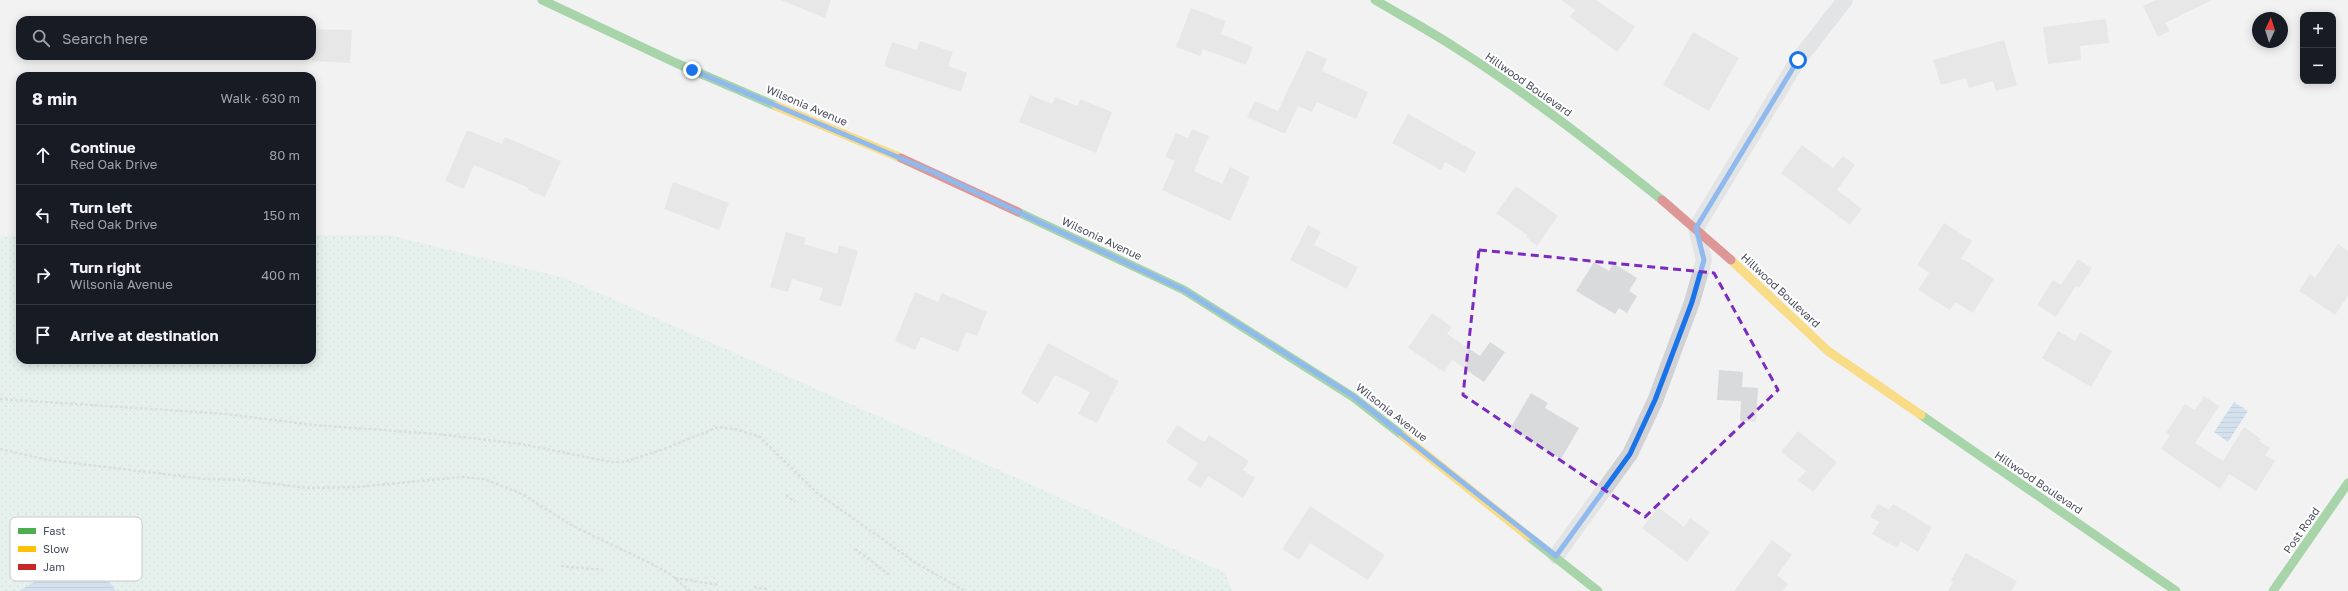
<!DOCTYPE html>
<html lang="en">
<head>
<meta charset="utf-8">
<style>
  :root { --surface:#171b24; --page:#242831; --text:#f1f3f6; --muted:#9ea1a6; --line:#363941 }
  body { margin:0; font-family:"Golos Text",sans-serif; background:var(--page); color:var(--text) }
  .controls { position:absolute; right:12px; top:12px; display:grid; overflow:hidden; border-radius:8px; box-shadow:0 2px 10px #0003 }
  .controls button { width:36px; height:36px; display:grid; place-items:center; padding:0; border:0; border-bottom:1px solid var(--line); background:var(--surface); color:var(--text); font:20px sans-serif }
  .compass { position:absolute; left:2252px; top:12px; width:36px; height:36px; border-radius:50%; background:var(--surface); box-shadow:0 2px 10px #0003; rotate:4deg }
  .stop { position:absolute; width:12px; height:12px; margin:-9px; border:3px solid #1a73e8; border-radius:50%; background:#fff }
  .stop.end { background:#1a73e8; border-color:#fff; box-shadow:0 1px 4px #0008 }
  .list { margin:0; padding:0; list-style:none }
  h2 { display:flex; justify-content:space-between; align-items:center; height:52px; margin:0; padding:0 16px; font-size:17px }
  h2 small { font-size:13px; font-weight:400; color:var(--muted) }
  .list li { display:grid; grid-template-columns:26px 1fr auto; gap:12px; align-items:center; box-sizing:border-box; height:60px; padding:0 16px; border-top:1px solid var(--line) }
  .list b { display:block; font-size:15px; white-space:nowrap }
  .list p { margin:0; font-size:13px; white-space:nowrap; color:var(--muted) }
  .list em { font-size:13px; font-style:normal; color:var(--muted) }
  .icon { flex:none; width:22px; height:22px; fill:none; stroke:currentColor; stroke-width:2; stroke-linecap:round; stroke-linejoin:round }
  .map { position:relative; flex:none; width:2348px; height:591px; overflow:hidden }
  .search { position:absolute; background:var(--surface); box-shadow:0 2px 10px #0003; left:16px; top:16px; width:300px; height:44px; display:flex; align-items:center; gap:10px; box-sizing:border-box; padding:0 14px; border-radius:12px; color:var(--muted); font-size:15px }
  .panel { position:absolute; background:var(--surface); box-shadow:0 2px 10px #0003; left:16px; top:72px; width:300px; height:292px; border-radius:12px }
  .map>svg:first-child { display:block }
  .grass { fill:url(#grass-dots) }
  .water { fill:url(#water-rules) }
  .building { fill:#d9dadc }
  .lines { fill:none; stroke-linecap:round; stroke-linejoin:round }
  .path { stroke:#bcc6c7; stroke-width:2.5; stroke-dasharray:3 2; stroke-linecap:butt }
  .street { stroke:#d0d2d5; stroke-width:16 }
  .fast { stroke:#4caf50; stroke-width:9 }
  .slow { stroke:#ffc107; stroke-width:9 }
  .jam { stroke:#c62828; stroke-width:9 }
  .route { stroke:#1a73e8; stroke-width:5 }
  .marked { fill:none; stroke:#7b2cbf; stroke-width:3; stroke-dasharray:8 5; stroke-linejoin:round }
  .labels { text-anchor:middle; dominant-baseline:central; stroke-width:4; stroke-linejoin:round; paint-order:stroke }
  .street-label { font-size:11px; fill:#494e5d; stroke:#fff }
  .key { fill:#fff; stroke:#c8cace; stroke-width:1 }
  .key-label { font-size:11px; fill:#494e5d }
</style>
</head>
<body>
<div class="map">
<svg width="2348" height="591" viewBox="0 0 2348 591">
  <defs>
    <pattern id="grass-dots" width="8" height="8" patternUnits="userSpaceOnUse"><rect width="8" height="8" fill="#d8f0e8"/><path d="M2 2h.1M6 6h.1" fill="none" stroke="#bbcfc9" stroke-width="1.8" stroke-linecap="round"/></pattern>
    <pattern id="water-rules" width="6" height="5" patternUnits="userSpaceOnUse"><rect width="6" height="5" fill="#aecdeb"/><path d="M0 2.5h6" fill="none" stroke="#90a9c2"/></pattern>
  </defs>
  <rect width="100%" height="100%" fill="#f2f2f2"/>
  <path class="grass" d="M312 235H389L565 278 957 451 1224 572 1233 591H0V236H20V360H312Z"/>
  <path class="water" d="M2234 402 2248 411 2228 442 2214 432Z
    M65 572C84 573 106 572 116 591H19L47 574Z"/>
  <path class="building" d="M781 0H831L825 18Z
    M1561 0H1596L1635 27 1617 52 1570 17 1575 10Z
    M2156 0H2212L2165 23 2170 31 2158 37 2143 6Z
    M1191 8 1226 21 1221 34 1253 47 1246 65 1203 49 1200 56 1176 47Z
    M2106 19 2109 43 2080 46 2081 60 2048 64 2043 27Z
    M312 29 352 30 350 63 312 61Z
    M1693 32 1739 58 1709 111 1663 85Z
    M2004 40 2017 85 1996 91 1993 81 1969 88 1966 78 1941 85 1933 60Z
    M920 41 953 52 948 66 967 73 961 92 884 66 892 42 917 50Z
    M1307 50 1327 59 1322 71 1368 92 1356 119 1317 102 1312 112 1298 106 1285 134 1247 117 1255 101 1278 111Z
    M1030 95 1052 104 1055 97 1077 106 1080 99 1112 112 1096 153 1019 122Z
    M1408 114 1476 152 1465 173 1445 162 1441 170 1392 143Z
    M1192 129 1209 136 1194 171 1222 184 1230 167 1250 177 1230 221 1162 190 1175 161 1165 157 1176 133 1188 138Z
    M467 130 502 144 505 137 561 161 545 197 528 190 529 188 474 165 464 189 445 181Z
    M1802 145 1833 168 1843 156 1855 165 1837 190 1862 209 1850 225 1781 173Z
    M673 182 729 203 719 230 664 209Z
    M1516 186 1558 216 1537 246 1526 237 1527 235 1496 213Z
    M1944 223 1972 241 1961 258 1994 279 1973 313 1955 302 1950 310 1918 290 1929 273 1917 265Z
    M1308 225 1321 232 1314 245 1358 267 1347 289 1290 260Z
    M786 232 806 238 804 244 837 254 839 245 858 251 841 307 819 300 823 288 792 279 788 292 770 287Z
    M2338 244 2348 251V296L2335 315 2299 291 2310 274 2315 278Z
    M2078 259 2092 268 2079 288 2076 286 2056 317 2037 305 2053 280 2061 285Z
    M1594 262 1609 271 1613 263 1637 278 1629 291 1637 296 1627 313 1619 308 1615 314 1576 291Z
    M915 292 938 302 942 293 987 312 977 336 966 332 958 352 921 337 915 350 895 341Z
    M1432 313 1452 327 1447 334 1480 356 1490 342 1505 352 1484 382 1452 360 1444 372 1408 348Z
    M2058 331 2075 341 2080 332 2112 351 2091 387 2042 358Z
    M1048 343 1119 381 1097 423 1078 414 1090 392 1055 375 1038 404 1021 393Z
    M1719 370 1743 372 1742 387 1758 388 1756 422 1740 421 1741 401 1717 400Z
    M1531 393 1548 403 1545 408 1579 428 1561 459 1510 429Z
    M2204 396 2219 406 2195 443 2223 461 2244 427 2261 439 2259 441 2270 448 2265 455 2275 461 2256 491 2229 474 2220 489 2161 449 2170 435 2166 433 2185 404 2195 410Z
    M1177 425 1204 442 1209 435 1249 461 1243 470 1255 478 1243 498 1208 476 1201 488 1187 480 1198 463 1166 442Z
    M1798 431 1837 462 1813 492 1798 480 1806 471 1781 452Z
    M1878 504 1889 510 1893 504 1932 527 1918 552 1901 541 1897 548 1872 534 1879 522 1870 517Z
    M1310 506 1385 555 1368 580 1310 543 1299 560 1282 549Z
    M1658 507 1684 527 1690 518 1710 532 1687 562 1642 528Z
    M1772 540 1792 555 1777 575 1788 584 1783 591H1734Z
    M1966 553 2017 581 2011 591H1948L1953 582 1951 580Z"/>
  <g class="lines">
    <path class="path" d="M0 399 227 414 313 425 437 434 522 444 611 462H624L664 449 718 427 735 429 760 437 816 492 916 563 965 591
      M0 449 48 460 205 479 242 480 309 488 357 487 462 477 484 479 522 494 571 525 648 562 670 574 690 591
      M786 495 795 502
      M855 549 891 576
      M561 566 603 570
      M675 578 719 585
      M754 587 767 589"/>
    <path class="street" d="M1556 556 1630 454 1655 401 1692 302 1704 260 1696 228 1798 60 1845 0"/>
    <path class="fast" d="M542 0 676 63 776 106
      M1375 0C1402 16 1430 31 1456 48 1528 94 1596 147 1662 200
      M1018 212 1184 290 1353 397 1403 436
      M1921 415 2176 591
      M1528 536 1598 591
      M2273 591 2348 483"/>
    <path class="slow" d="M776 106 901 158
      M1731 260 1828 351 1921 415
      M1403 436 1528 536"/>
    <path class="jam" d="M901 158 1018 212
      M1662 200 1731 260"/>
  </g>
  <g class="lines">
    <path class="route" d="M692 70 933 172 1184 290 1353 396 1556 556 1630 454 1655 400 1692 302 1704 260 1696 228 1798 60"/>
  </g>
  <path d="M0 0H2348V591H0ZM1479 250 1714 273 1778 390 1645 517 1463 395Z" fill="#f2f2f2" fill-opacity=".55" fill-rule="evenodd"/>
  <path class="marked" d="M1479 250 1714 273 1778 390 1645 517 1463 395Z"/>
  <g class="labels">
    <g class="street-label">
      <text transform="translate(1529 84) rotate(35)">Hillwood Boulevard</text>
      <text transform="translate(807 105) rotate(23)">Wilsonia Avenue</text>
      <text transform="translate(1102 238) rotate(25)">Wilsonia Avenue</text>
      <text transform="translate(1781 290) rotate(43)">Hillwood Boulevard</text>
      <text transform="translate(1392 412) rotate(38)">Wilsonia Avenue</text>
      <text transform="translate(2039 482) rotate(34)">Hillwood Boulevard</text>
      <text transform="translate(2301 530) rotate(-55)">Post Road</text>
    </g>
  </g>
  <rect x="10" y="517" width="132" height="64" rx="6" class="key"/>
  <rect x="18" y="528" width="18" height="6" fill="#4caf50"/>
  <rect x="18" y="546" width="18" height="6" fill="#ffc107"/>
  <rect x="18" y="564" width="18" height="6" fill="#c62828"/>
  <g class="key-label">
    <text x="43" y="535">Fast</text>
    <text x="43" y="553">Slow</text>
    <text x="43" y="571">Jam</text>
  </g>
</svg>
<div class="controls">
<button>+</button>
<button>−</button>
</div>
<svg class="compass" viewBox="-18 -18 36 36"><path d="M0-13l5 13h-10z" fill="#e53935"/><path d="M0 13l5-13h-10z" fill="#9ea1a6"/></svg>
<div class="stop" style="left:1798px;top:60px"></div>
<div class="stop end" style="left:692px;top:70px"></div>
<div class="search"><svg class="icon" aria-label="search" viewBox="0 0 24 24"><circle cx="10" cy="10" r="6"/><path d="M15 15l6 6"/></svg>Search here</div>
<section class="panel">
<h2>8 min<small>Walk · 630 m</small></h2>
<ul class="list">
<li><svg class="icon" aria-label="ahead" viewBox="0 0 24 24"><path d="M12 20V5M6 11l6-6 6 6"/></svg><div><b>Continue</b><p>Red Oak Drive</p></div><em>80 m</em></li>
<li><svg class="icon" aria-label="left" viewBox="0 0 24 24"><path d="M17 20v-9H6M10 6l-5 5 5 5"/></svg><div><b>Turn left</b><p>Red Oak Drive</p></div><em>150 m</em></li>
<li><svg class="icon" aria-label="right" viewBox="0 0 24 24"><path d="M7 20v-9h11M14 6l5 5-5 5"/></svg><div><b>Turn right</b><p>Wilsonia Avenue</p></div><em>400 m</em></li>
<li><svg class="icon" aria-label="arrive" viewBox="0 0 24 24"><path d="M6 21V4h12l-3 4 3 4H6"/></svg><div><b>Arrive at destination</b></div></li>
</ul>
</section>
</div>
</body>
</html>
